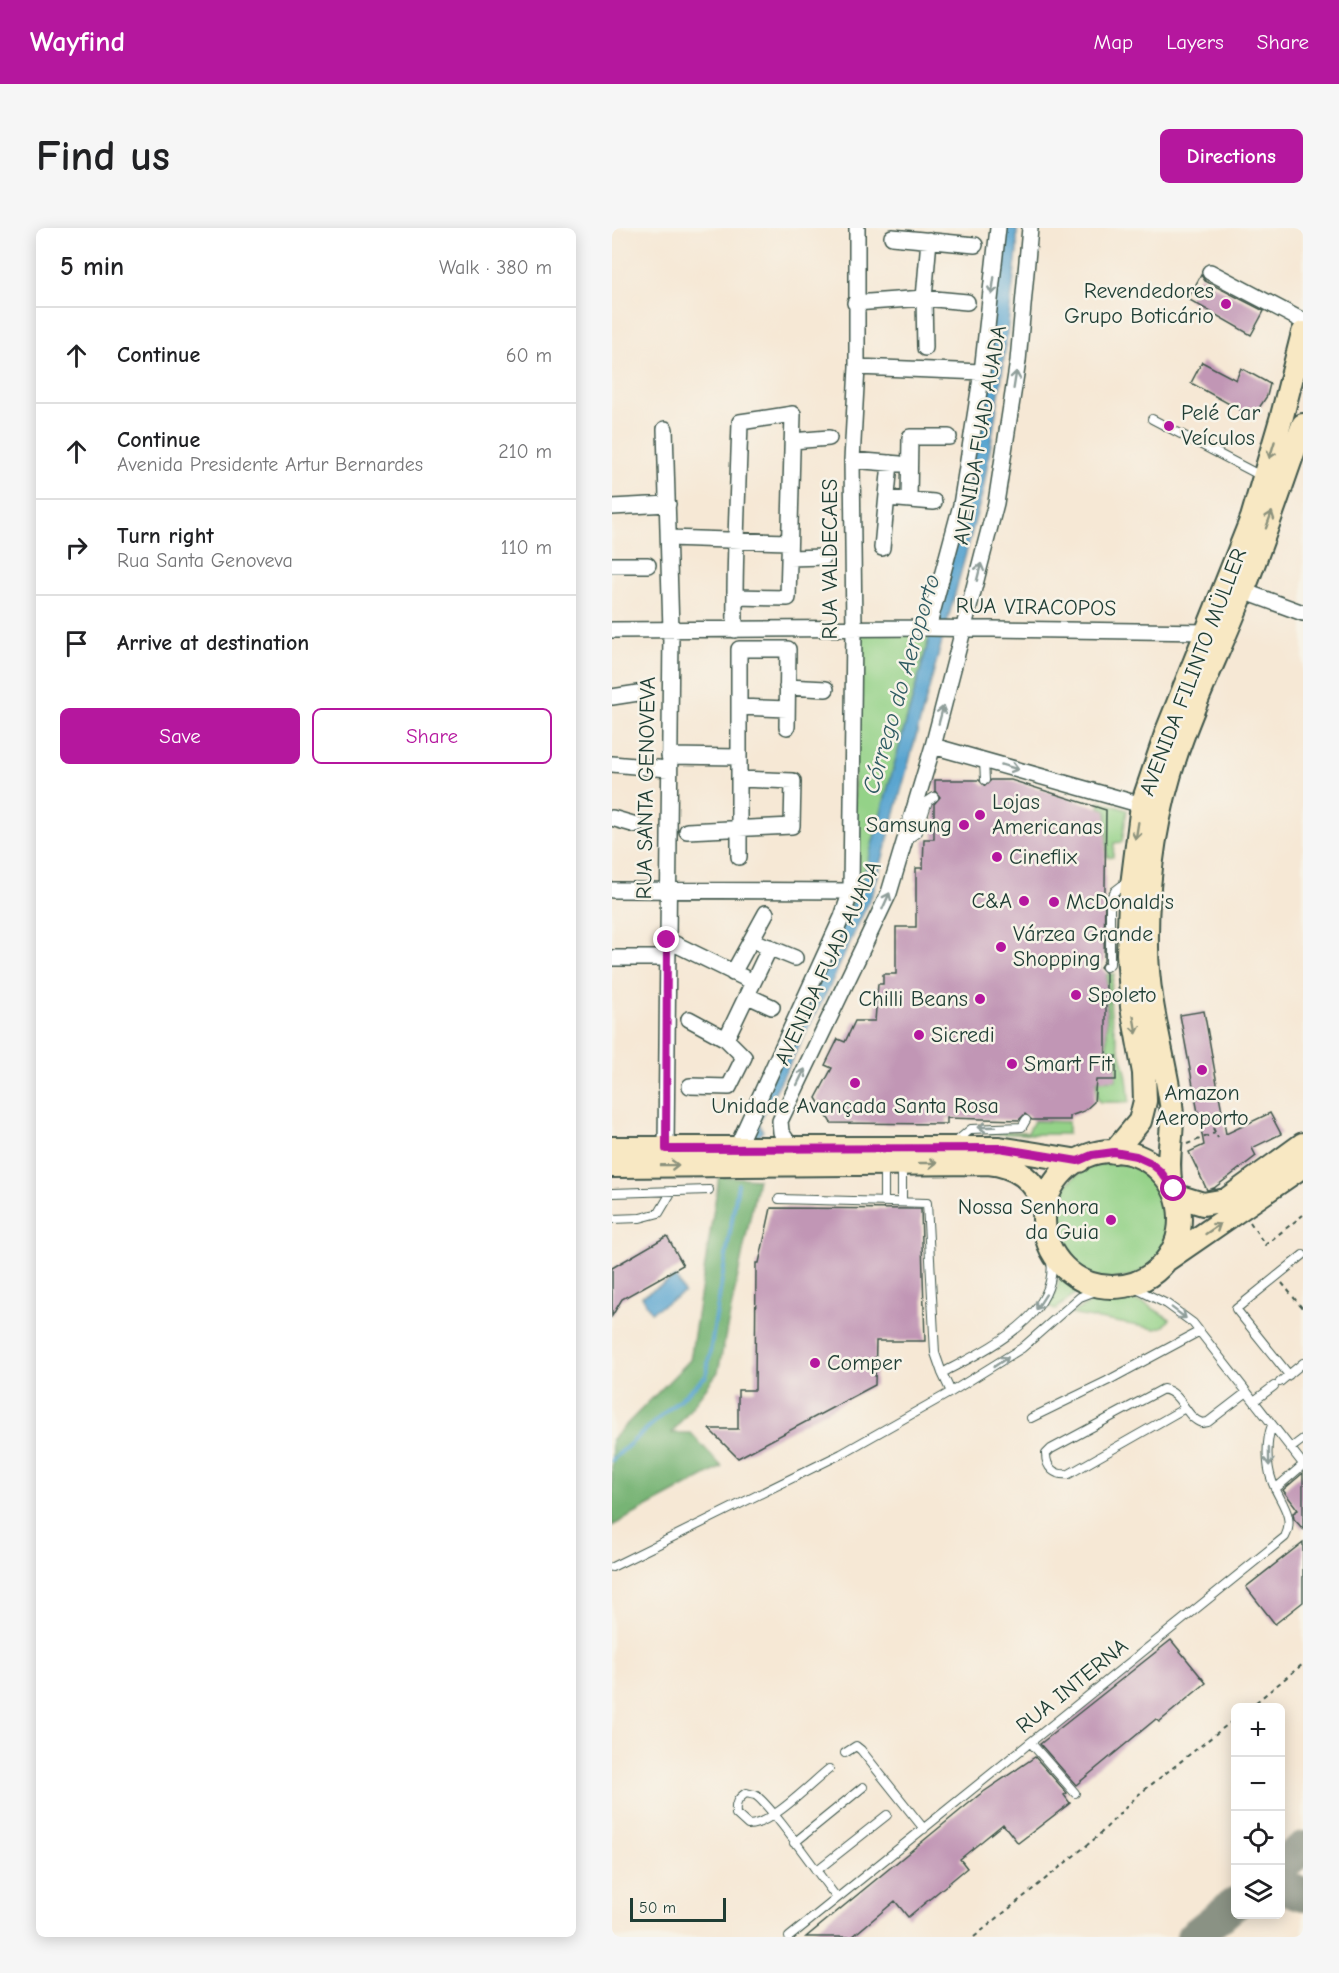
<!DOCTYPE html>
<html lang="en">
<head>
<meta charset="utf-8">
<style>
  :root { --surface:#fff; --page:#f6f6f6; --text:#202124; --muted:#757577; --line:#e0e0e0; --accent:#b5179e }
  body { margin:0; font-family:"Comic Neue",sans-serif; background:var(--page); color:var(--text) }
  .controls { position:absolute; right:18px; bottom:18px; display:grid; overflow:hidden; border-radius:9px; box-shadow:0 3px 15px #0003 }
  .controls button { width:54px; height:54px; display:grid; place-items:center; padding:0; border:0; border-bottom:2px solid var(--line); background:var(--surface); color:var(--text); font:30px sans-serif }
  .scale { position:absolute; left:18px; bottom:15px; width:96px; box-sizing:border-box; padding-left:6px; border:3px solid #1f3d34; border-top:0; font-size:16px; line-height:21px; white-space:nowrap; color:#1f3d34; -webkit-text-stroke:4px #f7f3e8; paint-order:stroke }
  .stop { position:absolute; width:18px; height:18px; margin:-14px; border:4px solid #b5179e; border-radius:50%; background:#fff }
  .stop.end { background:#b5179e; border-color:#fff; box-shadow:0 2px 6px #0008 }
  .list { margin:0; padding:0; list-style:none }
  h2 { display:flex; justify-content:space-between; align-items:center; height:78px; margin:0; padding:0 24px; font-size:26px }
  h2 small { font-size:20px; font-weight:400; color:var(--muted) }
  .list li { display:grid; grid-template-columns:39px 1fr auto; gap:18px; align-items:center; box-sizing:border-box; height:96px; padding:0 24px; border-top:2px solid var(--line) }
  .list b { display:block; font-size:22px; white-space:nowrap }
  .list p { margin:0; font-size:20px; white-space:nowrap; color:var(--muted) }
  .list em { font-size:20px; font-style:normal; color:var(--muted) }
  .actions { display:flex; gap:12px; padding:18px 24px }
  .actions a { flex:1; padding:14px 0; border:2px solid var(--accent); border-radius:9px; text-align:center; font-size:21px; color:var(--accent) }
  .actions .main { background:var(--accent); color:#fff }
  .icon { flex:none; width:33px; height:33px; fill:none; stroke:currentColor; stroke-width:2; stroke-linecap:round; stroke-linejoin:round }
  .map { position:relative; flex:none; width:691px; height:1709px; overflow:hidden; border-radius:9px }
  header { display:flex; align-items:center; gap:36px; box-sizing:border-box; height:84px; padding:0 30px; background:var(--accent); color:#fff }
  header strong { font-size:28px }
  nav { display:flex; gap:33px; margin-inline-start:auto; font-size:21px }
  .intro { display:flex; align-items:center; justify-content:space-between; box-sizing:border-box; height:144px; padding:0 36px }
  h1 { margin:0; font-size:42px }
  .button { padding:15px 27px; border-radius:9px; background:var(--accent); color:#fff; font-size:21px; font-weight:700 }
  main { display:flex; gap:36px; padding:0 36px }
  aside { flex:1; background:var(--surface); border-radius:9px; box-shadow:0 3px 15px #0003 }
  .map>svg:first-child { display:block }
  .green { fill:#94d288; stroke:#5a885e; stroke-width:1.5 }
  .forest { fill:#77b474; stroke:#4b7854; stroke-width:1.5 }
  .water { fill:#58a4d0; stroke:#3c7082; stroke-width:1.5 }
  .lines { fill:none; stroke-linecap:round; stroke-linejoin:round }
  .stream { stroke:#58a4d0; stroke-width:4 }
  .taxiway { stroke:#8a9284; stroke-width:34 }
  .building { fill:#c196b5 }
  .service-casing { stroke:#3f574c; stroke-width:10 }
  .minor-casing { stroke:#3f574c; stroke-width:18 }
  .secondary-casing { stroke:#3f574c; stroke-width:26 }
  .path { stroke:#3f574c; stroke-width:2; stroke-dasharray:4.5 4.5; stroke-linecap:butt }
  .service { stroke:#fff; stroke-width:8 }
  .minor { stroke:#fff; stroke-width:15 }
  .secondary { stroke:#f8e8c3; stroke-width:22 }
  .oneway { stroke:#8f9e9a }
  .oneway2 { stroke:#8c927c }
  .route { stroke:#b5179e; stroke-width:8 }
  .poi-dot { fill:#b5179e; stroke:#f7f3e8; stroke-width:2 }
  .labels { text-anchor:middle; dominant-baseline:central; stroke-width:5; stroke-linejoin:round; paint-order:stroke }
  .poi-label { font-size:22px; fill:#1f3d34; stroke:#f7f3e8; text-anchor:start }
  .street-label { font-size:22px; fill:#1f3d34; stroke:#f7f3e8 }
  .water-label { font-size:24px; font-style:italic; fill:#305c63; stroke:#f7f3e8 }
</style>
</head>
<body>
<header>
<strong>Wayfind</strong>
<nav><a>Map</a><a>Layers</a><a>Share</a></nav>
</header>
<div class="intro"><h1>Find us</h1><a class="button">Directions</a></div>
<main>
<aside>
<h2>5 min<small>Walk · 380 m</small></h2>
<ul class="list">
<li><svg class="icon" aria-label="ahead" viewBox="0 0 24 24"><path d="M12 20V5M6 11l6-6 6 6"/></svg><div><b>Continue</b></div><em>60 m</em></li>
<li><svg class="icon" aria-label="ahead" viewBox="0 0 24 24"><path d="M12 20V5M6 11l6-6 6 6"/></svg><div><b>Continue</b><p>Avenida Presidente Artur Bernardes</p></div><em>210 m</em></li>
<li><svg class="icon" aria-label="right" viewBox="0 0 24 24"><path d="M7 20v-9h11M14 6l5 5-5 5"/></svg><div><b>Turn right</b><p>Rua Santa Genoveva</p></div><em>110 m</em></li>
<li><svg class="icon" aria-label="arrive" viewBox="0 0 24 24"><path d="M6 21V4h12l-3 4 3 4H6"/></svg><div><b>Arrive at destination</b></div></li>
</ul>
<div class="actions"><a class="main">Save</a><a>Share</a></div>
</aside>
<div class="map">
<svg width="691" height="1709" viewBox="0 0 691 1709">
  <rect width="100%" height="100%" fill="#f7f3e8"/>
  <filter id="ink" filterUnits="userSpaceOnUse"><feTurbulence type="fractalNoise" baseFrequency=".0167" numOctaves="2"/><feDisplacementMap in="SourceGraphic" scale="12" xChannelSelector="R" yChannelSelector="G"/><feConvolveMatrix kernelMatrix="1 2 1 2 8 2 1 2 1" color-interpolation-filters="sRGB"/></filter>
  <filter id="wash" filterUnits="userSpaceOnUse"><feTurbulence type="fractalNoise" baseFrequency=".008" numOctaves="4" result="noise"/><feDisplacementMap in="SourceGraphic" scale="24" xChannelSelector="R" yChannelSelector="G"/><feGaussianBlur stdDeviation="1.35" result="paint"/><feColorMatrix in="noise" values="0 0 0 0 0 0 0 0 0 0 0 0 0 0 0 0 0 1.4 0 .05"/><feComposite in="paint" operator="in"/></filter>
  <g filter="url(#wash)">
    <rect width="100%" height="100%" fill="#f6e8d5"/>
    <path class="green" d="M246 405 318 406 249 657 133 908 239 673Z
      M488 573 515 582 510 614 502 615 501 629H495V582L487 579Z
      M495 746H502C488 797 518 827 517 874H488L485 870V853L504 852V827H495Z
      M422 893 456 894V906H378V903L416 904Z
      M442 993a58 58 0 1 1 116 0a58 58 0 1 1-116 0Z
      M448 1047 457 1056 469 1061 443 1082 435 1076 444 1065Z
      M505 1069 532 1075 558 1091 552 1098 544 1101 458 1086 482 1073Z"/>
    <path class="forest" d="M107 948 146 951 106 1144 60 1205H79L110 1239 0 1298V1211L78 1132Z"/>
    <path class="water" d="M390 0H405V24L389 154 371 263 262 662 217 760 147 895 151 903 146 909 133 908 249 657 355 274Z
      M64 1049 72 1065 39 1084 30 1068Z"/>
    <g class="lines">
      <path class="stream" d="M0 1232 94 1148 126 956"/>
      <path class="taxiway" d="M668 1638 691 1620
        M668 1658 691 1666
        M581 1709 624 1675"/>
    </g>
    <g id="blocks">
      <path class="building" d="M589 47 593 53 652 83 639 107 576 71Z
        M590 134 624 152 629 140 658 156 655 168 641 189 579 155Z
        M323 552H367L373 558 379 552H399L494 582 492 733 488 739 494 745V828H504V852H484L482 874 472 883 458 888V892H420L413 886 407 892 335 890V896L219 895 204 870 220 840 213 837 226 811 233 814 243 793H263L266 756H271V746H284V699H304V640H311L312 611H322V576L328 569 323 563Z
        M592 783 614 906 658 885 669 906 640 920 644 928 602 960 595 962 577 924 592 917 568 787Z
        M159 980 309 981 313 1113H264L263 1157 126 1230 97 1201H126V1162H143L144 1035H147Z
        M55 1008 71 1037 10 1071 0 1088V1040Z
        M691 1245V1301L682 1291 681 1285 686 1282 671 1262Z
        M691 1314V1374L663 1396 634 1359Z
        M559 1412 594 1455 547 1494 544 1491 464 1557 428 1516Z
        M423 1529 455 1565 452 1567 458 1575 406 1615 391 1596 348 1631 355 1640 296 1689 283 1673 240 1709H194L367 1567Z"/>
    </g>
  </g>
  <g filter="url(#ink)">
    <use href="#blocks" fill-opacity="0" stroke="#3f574c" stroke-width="1.5"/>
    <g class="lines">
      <defs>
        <path id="service" d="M540 191 651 249
          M372 533 373 552
          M295 612 306 604 316 573 322 569
          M494 739 498 736V671L503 663 516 653
          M340 917 359 901 410 899 414 892
          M272 937V974
          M290 937V974
          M0 965 97 962
          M167 971 315 975 323 1125 330 1145
          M0 991 28 990 47 985 60 963
          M516 1057 555 1076 581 1095 691 1236
          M677 1147 624 1081 691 1027
          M668 1154 691 1135
          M339 1164 330 1145C377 1120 458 1084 436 1018
          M642 1173 662 1158
          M573 1180 457 1246C443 1248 434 1240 434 1226L439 1221 551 1161C571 1165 572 1189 590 1195L596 1194 635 1164
          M419 1190 495 1153 588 1103
          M679 1220 691 1211
          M663 1261 691 1237
          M0 1339 229 1226 339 1164 410 1120 468 1069 494 1059
          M419 1515 463 1565
          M233 1525 244 1518 249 1522 312 1601
          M217 1541C198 1556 159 1597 136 1597L124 1586C123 1576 125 1571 134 1565 135 1565 142 1567 143 1567 158 1575 211 1653 225 1670
          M182 1615 251 1559
          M204 1643 275 1587
          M177 1709 673 1309C684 1288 667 1273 660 1253 654 1236 654 1213 660 1197"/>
        <path id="minor" d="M280 9 363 17
          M598 44 691 93
          M243 75 312 70 355 74
          M313 120 312 70 317 12
          M245 139 370 144
          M53 201 59 402 54 921
          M180 213 217 210
          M240 232 288 236
          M275 270 322 274
          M297 272 298 209H337
          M0 279 56 276
          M57 310 176 314
          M270 320 278 235
          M177 330 212 329
          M0 337H36
          M631 363 691 385
          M123 369 176 370 181 186 128 194C126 263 122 333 123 402
          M316 400 349 277 370 144 386 0
          M0 402 316 400 596 404
          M175 459 214 461
          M0 469 26 465
          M127 479 175 481
          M321 518 530 577
          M57 528 127 529
          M0 536 56 541
          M0 590 24 597
          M75 603 180 598 181 553 128 551
          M127 629V421H176L175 499
          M0 662 239 663
          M55 712 141 754
          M149 716 183 730
          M0 730H55
          M121 745 154 685
          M136 768 160 779
          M77 791 114 811 158 719
          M78 858 117 859 132 829 114 811
          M180 920 169 904 168 893 277 665 321 518 384 275 406 133 418 0
          M124 921 230 689 239 663 242 401 240 232 245 139V0"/>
        <path id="secondary" d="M0 920H387L467 933
          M432 991a68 68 0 1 1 136 0a68 68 0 1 1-136 0Z
          M502 924 528 893 533 873 532 845 520 779 516 726 518 673 530 577 555 503 640 290 670 188 691 105
          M0 938 376 935C405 938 422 951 433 979
          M559 957C553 929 563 903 559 876 551 823 535 773 535 719 534 648 545 577 570 510 588 460 612 413 631 363 653 308 671 252 691 197
          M565 968 591 976 614 972 691 916
          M556 1031 691 938"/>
      </defs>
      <use href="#service" class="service-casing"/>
      <use href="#minor" class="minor-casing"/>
      <use href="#secondary" class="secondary-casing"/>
      <path class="path" d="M601 900 606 910
        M575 916 603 905
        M638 994 653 1017 691 987
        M670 1055 691 1081
        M637 1480 691 1436
        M362 1709 485 1609 526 1567 624 1490"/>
      <use href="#service" class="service"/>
      <use href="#minor" class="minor"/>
      <use href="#secondary" class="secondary"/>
    </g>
    <defs><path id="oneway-shaft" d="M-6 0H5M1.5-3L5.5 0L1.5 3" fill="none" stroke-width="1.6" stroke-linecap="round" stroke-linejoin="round" transform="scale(1.5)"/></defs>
    <g class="oneway">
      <use href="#oneway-shaft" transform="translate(381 58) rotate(98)"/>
      <use href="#oneway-shaft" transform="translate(403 152) rotate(-81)"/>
      <use href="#oneway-shaft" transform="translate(367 344) rotate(-76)"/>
      <use href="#oneway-shaft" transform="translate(329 487) rotate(-75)"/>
      <use href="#oneway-shaft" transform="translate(398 539) rotate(16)"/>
      <use href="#oneway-shaft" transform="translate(274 673) rotate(-66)"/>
      <use href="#oneway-shaft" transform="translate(189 849) rotate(-64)"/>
      <use href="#oneway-shaft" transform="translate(375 899) rotate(178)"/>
      <use href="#oneway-shaft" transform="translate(429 1074) rotate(123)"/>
      <use href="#oneway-shaft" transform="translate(567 1085) rotate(37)"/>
      <use href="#oneway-shaft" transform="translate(389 1134) rotate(-34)"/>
      <use href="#oneway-shaft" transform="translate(657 1229) rotate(89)"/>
    </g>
    <g class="oneway2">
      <use href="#oneway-shaft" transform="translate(660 222) rotate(107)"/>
      <use href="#oneway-shaft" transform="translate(657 292) rotate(-70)"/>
      <use href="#oneway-shaft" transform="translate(525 603) rotate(99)"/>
      <use href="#oneway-shaft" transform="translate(523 797) rotate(80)"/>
      <use href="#oneway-shaft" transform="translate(316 935)"/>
      <use href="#oneway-shaft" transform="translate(58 937) rotate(-1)"/>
      <use href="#oneway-shaft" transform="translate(601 1001) rotate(-34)"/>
    </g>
  </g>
  <g class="lines" filter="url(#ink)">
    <path class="route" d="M55 712 54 921 387 920 466 933 480 927 502 924 524 928 537 934 548 943 562 961"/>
  </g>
  <g class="poi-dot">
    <circle cx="614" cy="76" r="6"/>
    <circle cx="557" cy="198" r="6"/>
    <circle cx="368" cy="587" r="6"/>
    <circle cx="352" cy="597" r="6"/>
    <circle cx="385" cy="629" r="6"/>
    <circle cx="412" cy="673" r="6"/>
    <circle cx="442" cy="674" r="6"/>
    <circle cx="389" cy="719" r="6"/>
    <circle cx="464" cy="767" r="6"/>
    <circle cx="368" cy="771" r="6"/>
    <circle cx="307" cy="807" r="6"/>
    <circle cx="400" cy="836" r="6"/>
    <circle cx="590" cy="842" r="6"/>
    <circle cx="243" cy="855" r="6"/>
    <circle cx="499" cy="992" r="6"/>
    <circle cx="203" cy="1135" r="6"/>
  </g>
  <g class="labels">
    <g class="poi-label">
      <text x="602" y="63" text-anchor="end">Revendedores<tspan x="602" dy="25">Grupo Boticário</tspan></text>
      <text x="569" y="185">Pelé Car<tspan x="569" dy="25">Veículos</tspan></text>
      <text x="380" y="574">Lojas<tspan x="380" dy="25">Americanas</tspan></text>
      <text x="340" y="597" text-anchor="end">Samsung</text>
      <text x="397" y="629">Cineflix</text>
      <text x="400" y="673" text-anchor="end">C&amp;A</text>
      <text x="454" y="674">McDonald's</text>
      <text x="401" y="706">Várzea Grande<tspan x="401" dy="25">Shopping</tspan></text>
      <text x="476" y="767">Spoleto</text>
      <text x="356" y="771" text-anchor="end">Chilli Beans</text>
      <text x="319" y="807">Sicredi</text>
      <text x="412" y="836">Smart Fit</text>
      <text x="590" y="865" text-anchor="middle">Amazon<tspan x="590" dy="25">Aeroporto</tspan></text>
      <text x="243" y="878" text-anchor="middle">Unidade Avançada Santa Rosa</text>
      <text x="487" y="979" text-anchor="end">Nossa Senhora<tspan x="487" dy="25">da Guia</tspan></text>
      <text x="215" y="1135">Comper</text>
    </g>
    <g class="street-label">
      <text transform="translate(368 207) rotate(-80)">AVENIDA FUAD AUADA</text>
      <text transform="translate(218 331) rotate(-90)">RUA VALDECAES</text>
      <text transform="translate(424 379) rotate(1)">RUA VIRACOPOS</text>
      <text transform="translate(581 444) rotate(-69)">AVENIDA FILINTO MÜLLER</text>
      <text transform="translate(34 560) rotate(-89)">RUA SANTA GENOVEVA</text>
      <text transform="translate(216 735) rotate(-65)">AVENIDA FUAD AUADA</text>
      <text transform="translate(460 1458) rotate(-39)">RUA INTERNA</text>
    </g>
    <g class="water-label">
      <text transform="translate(289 456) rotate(-74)">Córrego do Aeroporto</text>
    </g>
  </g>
</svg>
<div class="controls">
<button>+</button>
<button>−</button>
<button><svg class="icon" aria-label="locate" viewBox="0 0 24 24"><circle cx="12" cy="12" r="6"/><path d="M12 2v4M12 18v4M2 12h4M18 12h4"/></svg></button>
<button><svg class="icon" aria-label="layers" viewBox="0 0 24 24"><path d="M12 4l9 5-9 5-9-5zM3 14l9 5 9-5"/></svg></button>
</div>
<div class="scale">50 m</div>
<div class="stop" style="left:562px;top:961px"></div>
<div class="stop end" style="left:55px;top:712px"></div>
</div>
</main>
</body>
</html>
